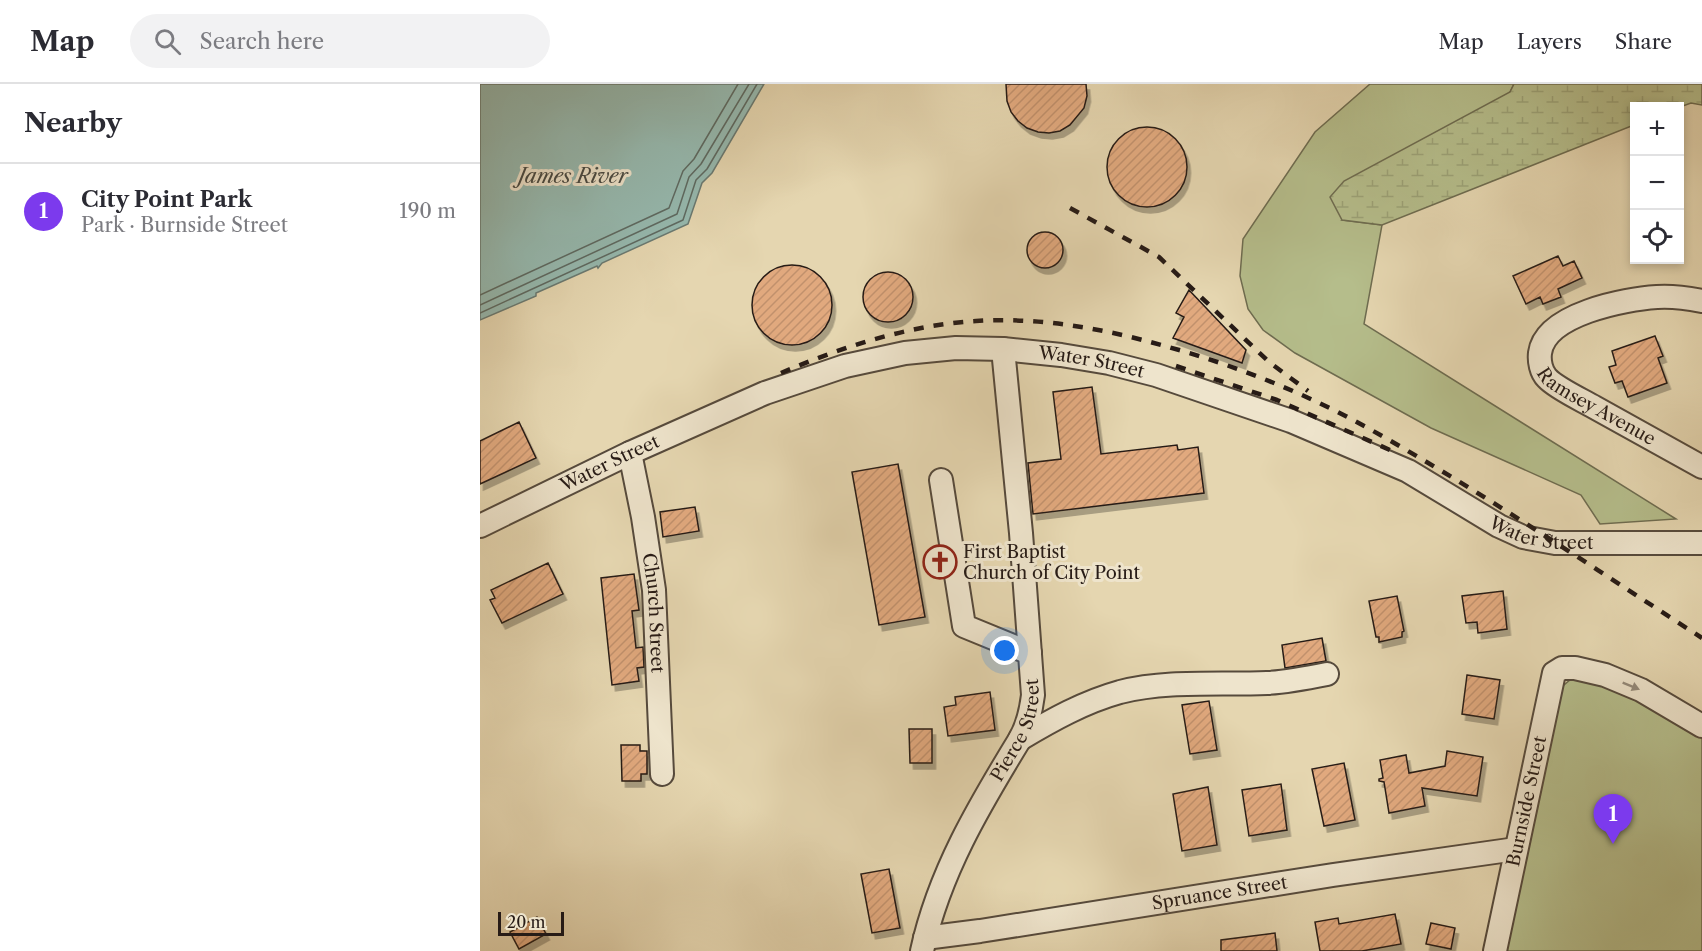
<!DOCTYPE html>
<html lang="en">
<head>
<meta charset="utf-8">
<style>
  :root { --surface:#fff; --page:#f2f2f3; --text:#2b2b33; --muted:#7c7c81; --line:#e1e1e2; --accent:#7c3aed }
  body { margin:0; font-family:"Libre Caslon Text",serif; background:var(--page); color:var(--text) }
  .controls { position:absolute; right:18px; top:18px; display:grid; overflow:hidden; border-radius:0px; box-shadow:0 3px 9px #0003 }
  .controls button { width:54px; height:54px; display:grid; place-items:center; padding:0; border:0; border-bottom:2px solid var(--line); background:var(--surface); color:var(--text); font:30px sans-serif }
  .scale { position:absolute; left:18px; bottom:15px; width:66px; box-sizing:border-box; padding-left:6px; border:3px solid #271b16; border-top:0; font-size:16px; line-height:21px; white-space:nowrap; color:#271b16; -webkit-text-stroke:4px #eee4cc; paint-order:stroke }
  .you { position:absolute; left:525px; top:567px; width:21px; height:21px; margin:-15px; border:4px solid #fff; border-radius:50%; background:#1a73e8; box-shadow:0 0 0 9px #1a73e833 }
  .badge { display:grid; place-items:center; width:39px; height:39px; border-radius:50%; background:var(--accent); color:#fff; font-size:20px; font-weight:700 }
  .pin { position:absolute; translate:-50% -50px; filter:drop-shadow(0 2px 3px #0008) }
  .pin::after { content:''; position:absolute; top:32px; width:21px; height:18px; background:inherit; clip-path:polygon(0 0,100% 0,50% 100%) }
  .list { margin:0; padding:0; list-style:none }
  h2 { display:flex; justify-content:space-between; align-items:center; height:78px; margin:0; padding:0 24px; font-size:26px }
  h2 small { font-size:20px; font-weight:400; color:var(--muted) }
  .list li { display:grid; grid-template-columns:39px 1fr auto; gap:18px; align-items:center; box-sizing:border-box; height:96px; padding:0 24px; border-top:2px solid var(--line) }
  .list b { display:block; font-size:22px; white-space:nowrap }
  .list p { margin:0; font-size:20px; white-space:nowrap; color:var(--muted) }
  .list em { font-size:20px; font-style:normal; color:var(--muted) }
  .icon { flex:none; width:33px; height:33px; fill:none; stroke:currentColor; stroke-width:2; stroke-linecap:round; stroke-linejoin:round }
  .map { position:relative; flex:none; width:1222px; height:867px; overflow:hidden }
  header { display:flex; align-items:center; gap:36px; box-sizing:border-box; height:84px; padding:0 30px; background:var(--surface); border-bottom:2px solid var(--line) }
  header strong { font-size:28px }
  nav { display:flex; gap:33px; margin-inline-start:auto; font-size:21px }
  .search { width:420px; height:54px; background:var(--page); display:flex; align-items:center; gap:15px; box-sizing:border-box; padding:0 21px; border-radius:33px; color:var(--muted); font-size:22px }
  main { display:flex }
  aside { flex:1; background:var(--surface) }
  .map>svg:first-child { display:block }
  .green { fill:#b5bd8b; stroke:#6e6c50; stroke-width:1.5 }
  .wetland { fill:url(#wetland-marsh); stroke:#6e6c50; stroke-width:1.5 }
  .water { fill:#96b9af; stroke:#6a7a72; stroke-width:1.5 }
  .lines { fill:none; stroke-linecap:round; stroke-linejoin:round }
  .shore { stroke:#5e6a62; stroke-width:1.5 }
  .building { fill:url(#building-hatch); stroke:#271b16; stroke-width:1.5; filter:url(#shadow) }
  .minor-casing { stroke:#564a3c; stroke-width:26 }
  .minor { stroke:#eee4cc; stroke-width:22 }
  .rail { stroke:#271b16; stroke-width:4.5; stroke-dasharray:10 10; stroke-linecap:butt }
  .oneway { fill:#948a7a }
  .labels { text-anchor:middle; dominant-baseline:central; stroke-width:6; stroke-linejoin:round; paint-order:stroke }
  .street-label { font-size:18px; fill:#271b16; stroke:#eee4cc }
  .poi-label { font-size:18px; fill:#271b16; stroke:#eee4cc; text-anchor:start }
  .water-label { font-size:20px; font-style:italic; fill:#484a44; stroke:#eee4cc }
</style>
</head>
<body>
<header>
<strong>Map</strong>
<div class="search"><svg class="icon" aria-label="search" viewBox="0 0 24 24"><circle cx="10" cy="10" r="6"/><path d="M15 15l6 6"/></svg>Search here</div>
<nav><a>Map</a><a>Layers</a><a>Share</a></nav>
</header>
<main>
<aside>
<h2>Nearby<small></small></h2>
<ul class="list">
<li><span class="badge">1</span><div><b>City Point Park</b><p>Park · Burnside Street</p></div><em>190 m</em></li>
</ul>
</aside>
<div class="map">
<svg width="1222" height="867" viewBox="0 0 1222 867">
  <defs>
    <pattern id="wetland-marsh" width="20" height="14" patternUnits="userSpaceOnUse" patternTransform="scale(1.5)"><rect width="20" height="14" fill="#b5bd8b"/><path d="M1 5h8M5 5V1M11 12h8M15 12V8" fill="none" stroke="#9ca277"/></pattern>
    <pattern id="building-hatch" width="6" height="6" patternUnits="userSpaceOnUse" patternTransform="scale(1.5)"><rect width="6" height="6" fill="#e1a97e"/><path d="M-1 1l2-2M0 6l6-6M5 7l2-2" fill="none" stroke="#c1916c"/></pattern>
    <filter id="shadow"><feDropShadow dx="3.5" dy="6" stdDeviation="0" flood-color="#0004"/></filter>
  </defs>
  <rect width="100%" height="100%" fill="#e5d6b0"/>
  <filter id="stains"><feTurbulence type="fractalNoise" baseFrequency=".00333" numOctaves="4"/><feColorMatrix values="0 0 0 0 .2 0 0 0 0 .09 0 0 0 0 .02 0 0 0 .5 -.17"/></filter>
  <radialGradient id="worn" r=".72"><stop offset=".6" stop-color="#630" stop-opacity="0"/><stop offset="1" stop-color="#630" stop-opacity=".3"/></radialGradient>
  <path class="green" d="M890 0H1034L1030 8 862 136 902 141 884 240 1196 435 1120 440 1101 411 951 344 815 269 783 246 768 225 760 192 763 155 835 48Z
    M1100 592 1169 622 1222 653V867H1022L1078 606 1090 596Z"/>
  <path class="wetland" d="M1034 0H1222V21L1211 19 1200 23 1154 22V41L902 141 862 136 850 113 864 97 1030 8Z"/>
  <path class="water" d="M0 0H284L232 89 222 99 208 140 122 179 118 184 117 182 56 209V212L0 236Z"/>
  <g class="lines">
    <path class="shore" d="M0 211 189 124 203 87 214 75 258 0
      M0 221 197 130 209 93 221 80 269 0
      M0 229 203 136 216 96 227 85 277 0"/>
  </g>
  <path class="building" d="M526 0H606L607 12 604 24 590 41 580 47 569 49 558 48 547 44 538 37 531 28 527 17Z
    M627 83a40 40 0 1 1 80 0a40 40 0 1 1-80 0Z
    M547 166a18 18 0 1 1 36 0a18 18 0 1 1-36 0Z
    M1078 172 1083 182 1094 177 1102 194 1078 205 1081 213 1063 220 1060 213 1046 220 1033 192Z
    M272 221a40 40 0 1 1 80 0a40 40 0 1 1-80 0Z
    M383 213a25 25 0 1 1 50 0a25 25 0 1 1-50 0Z
    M709 206 766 266 762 279 693 254 704 233 696 229Z
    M1175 252 1183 272 1178 274 1187 299 1148 313 1142 297 1135 299 1129 283 1136 281 1132 267Z
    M612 303 621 370 697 361 698 366 718 363 724 409 553 430 548 379 581 375 573 308Z
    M39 338 56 374 0 400V357Z
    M418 380 445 533 399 541 372 388Z
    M215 423 219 447 183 453 180 428Z
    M68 479 83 510 22 539 10 516 15 514 11 506Z
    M154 490 159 526 152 527 156 564 163 563 164 583 157 584 159 597 132 601 121 494Z
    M1023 507 1027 545 998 549 997 538 986 539 982 512Z
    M917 512 924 547 922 548V553L899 558V553H896L889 517Z
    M842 554 846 577 805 584 802 561Z
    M987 591 1020 596 1014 635 982 630Z
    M510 608 515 646 468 652 464 623 476 621 475 613Z
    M729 617 737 666 710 670 702 621Z
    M429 645H452V679H430Z
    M141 661H160V667H167V690H161V697H142Z
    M967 667 1003 673 997 712 942 704 945 722 909 729 904 698 899 697V695L903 694 900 676 926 671 929 689 965 682Z
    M864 679 875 736 844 742 832 685Z
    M801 700 807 746 769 752 762 706Z
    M728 703 737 761 702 767 693 710Z
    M409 785 420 844 392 849 381 790Z
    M915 830 921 860 882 867H840L835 838 858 834 859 840Z
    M57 833 66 850 39 865 30 848Z
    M951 839 975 844 971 865 946 860Z
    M795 849 797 867H741V856Z"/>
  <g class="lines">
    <defs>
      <g id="minor">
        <path id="s1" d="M1222 217C1207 214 1192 212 1177 213 1145 215 1065 230 1060 269 1059 277 1061 288 1067 294 1076 304 1102 316 1114 323 1150 343 1186 363 1222 383"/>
        <path id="s2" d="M150 369 163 433 174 506 182 690"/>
        <path d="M461 396 484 542 550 569"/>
        <path id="s3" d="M0 442 150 369 285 309 365 282 425 269 476 264 523 265 581 271 629 279 676 291 811 337 928 387 1019 442 1043 453 1075 459H1222"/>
        <path d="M540 655C572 636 604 618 640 608 688 596 739 601 787 599 807 598 827 594 847 590"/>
        <path id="s4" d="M445 854 500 847 853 791 1036 765"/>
        <path id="s5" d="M442 867C459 789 499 722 540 655 548 641 551 627 553 611L541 449 523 265"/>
        <path id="s6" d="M1015 867 1074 589 1082 584H1095L1125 591 1161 606 1222 642"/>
      </g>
    </defs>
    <use href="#minor" class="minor-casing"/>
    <use href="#minor" class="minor"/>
    <path class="rail" d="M590 124 679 173 789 278 828 307
      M696 282 797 316 919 370
      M301 289C362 263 429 241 496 237 558 233 621 244 681 261 726 273 772 289 815 308 871 332 923 364 975 395 1058 446 1140 501 1222 554"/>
  </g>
  <defs><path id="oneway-solid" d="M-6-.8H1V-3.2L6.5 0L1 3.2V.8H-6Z" transform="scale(1.5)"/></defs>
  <use class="oneway" href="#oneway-solid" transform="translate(1151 602) rotate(22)"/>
  <defs>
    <symbol id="church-ring" viewBox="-11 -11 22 22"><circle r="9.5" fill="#eee4cc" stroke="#8f2418" stroke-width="1.5"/><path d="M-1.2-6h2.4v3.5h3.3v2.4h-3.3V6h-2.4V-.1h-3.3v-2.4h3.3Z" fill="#8f2418"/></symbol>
  </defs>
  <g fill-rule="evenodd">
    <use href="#church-ring" x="441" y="459" width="38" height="38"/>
  </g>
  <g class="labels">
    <g class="street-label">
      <text stroke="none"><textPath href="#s3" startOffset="648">Water Street</textPath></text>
      <text stroke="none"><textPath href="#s1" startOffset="266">Ramsey Avenue</textPath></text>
      <text stroke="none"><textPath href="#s3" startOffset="144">Water Street</textPath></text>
      <text stroke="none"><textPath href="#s3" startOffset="1134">Water Street</textPath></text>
      <text stroke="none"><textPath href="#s2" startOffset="162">Church Street</textPath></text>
      <text stroke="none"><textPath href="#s5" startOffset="242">Pierce Street</textPath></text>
      <text stroke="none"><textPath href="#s6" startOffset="153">Burnside Street</textPath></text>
      <text stroke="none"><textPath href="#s4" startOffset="298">Spruance Street</textPath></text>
    </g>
    <g class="poi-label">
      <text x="483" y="468">First Baptist<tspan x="483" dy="21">Church of City Point</tspan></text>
    </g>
    <g class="water-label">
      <text x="93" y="92">James River</text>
    </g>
  </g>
  <rect width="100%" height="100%" filter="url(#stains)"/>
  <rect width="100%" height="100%" fill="url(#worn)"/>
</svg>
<div class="controls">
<button>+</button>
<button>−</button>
<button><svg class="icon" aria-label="locate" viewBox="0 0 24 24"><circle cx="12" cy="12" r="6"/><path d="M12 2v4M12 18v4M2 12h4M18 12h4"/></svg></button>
</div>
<div class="scale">20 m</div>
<div class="you"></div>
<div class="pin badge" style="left:1133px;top:760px">1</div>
</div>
</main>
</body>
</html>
